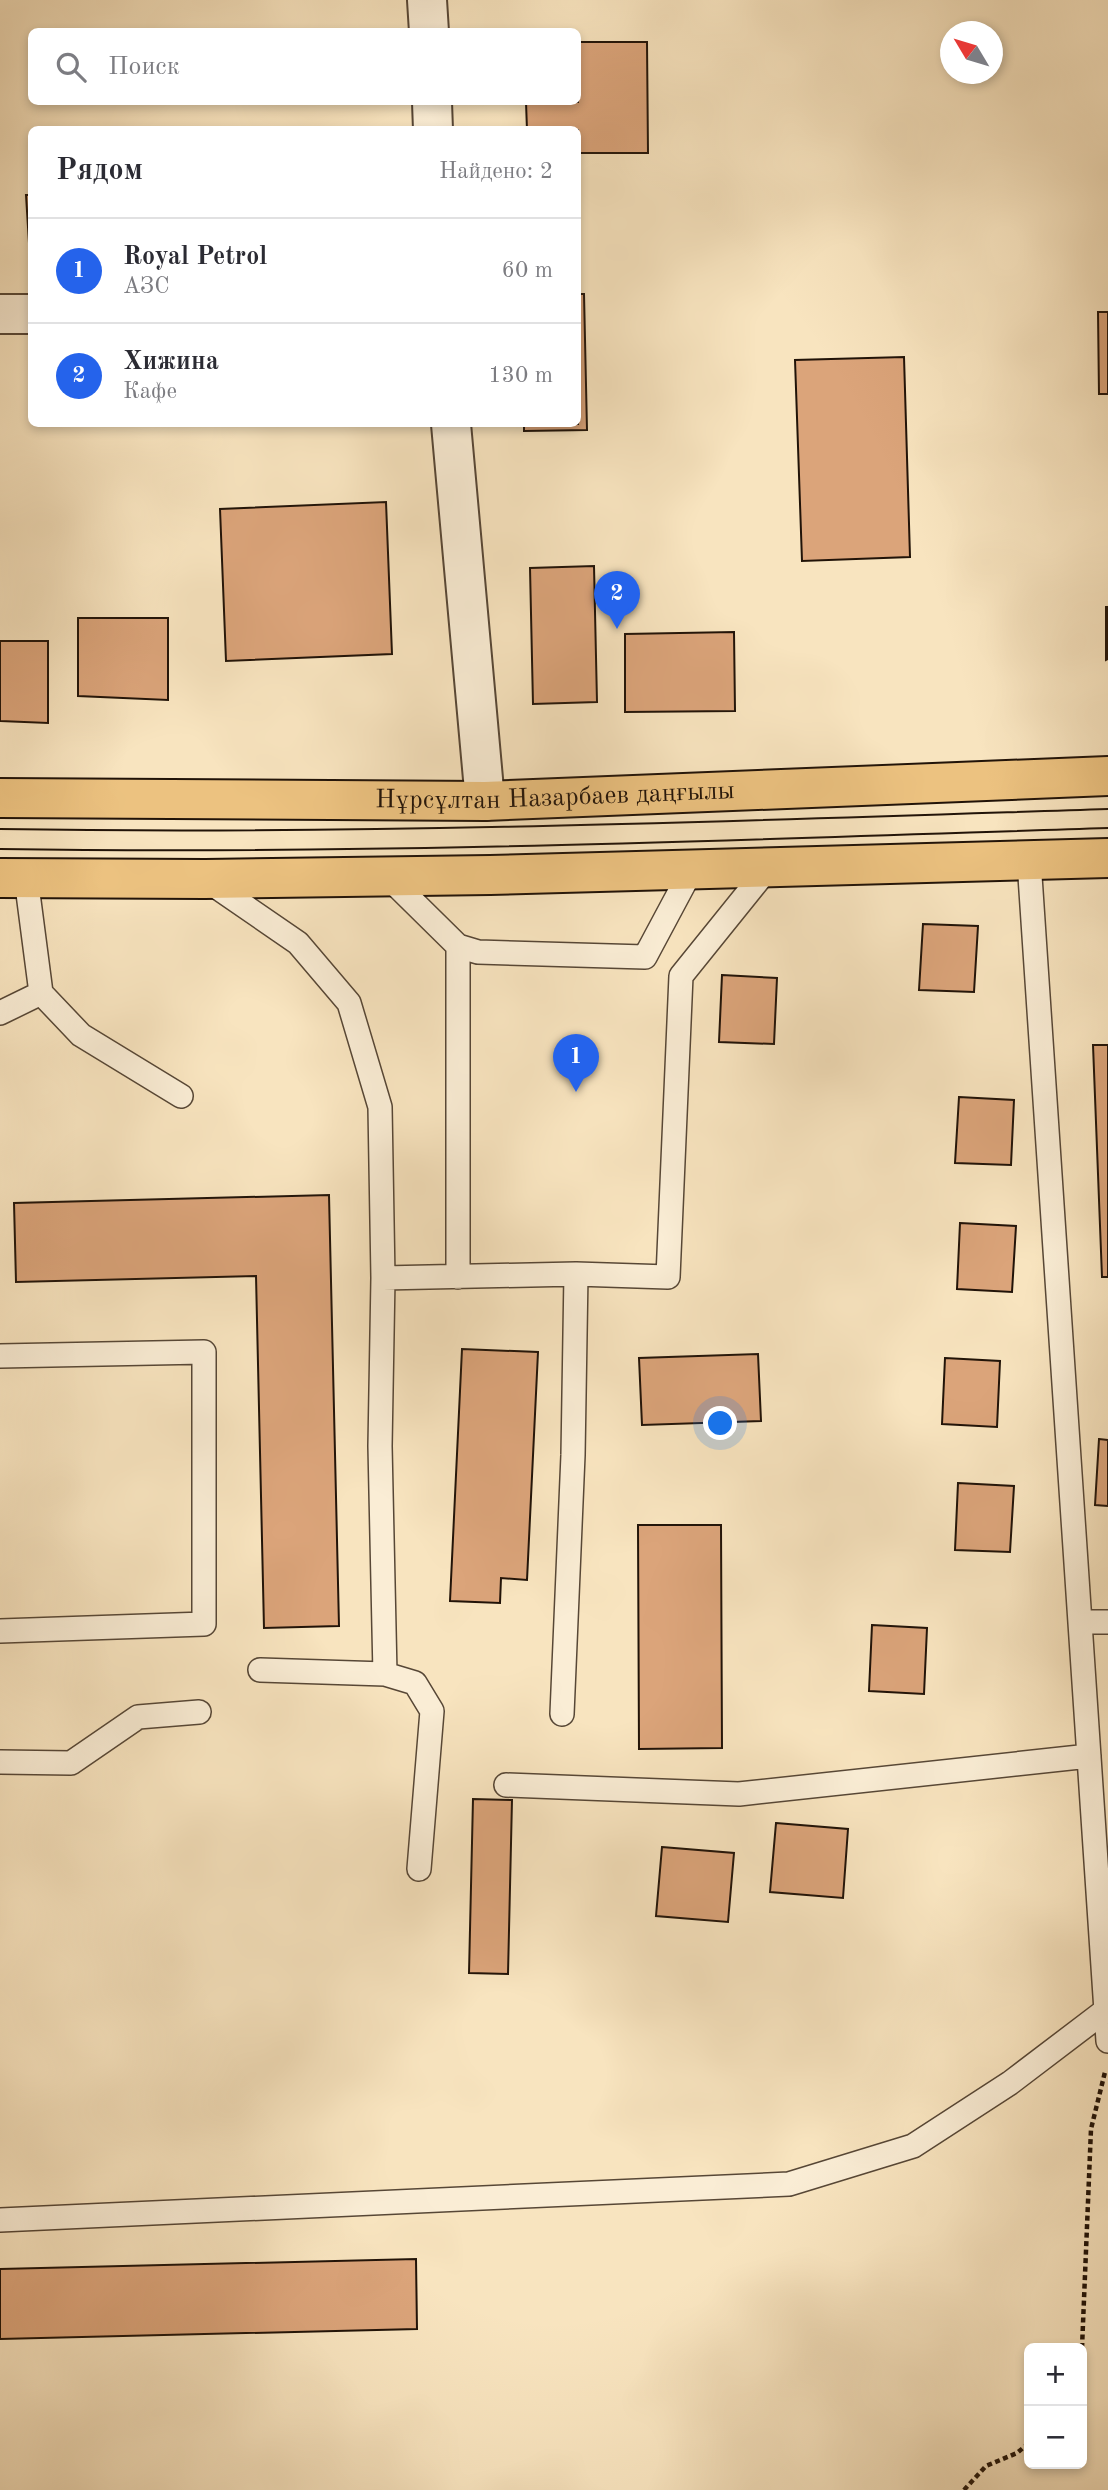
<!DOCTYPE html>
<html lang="ru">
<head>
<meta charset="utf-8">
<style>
  :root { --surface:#fff; --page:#f2f2f3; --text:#2b2b33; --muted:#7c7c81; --line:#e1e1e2; --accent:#2563eb }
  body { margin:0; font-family:"Old Standard TT",serif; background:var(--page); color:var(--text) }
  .controls { position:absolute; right:21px; bottom:21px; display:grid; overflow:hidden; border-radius:10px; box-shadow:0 4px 10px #0003 }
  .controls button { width:63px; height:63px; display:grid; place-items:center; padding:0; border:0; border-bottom:2px solid var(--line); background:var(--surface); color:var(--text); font:35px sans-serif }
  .compass { position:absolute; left:940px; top:21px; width:63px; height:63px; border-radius:50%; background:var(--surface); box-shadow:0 4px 10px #0003; rotate:308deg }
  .you { position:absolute; left:721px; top:1424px; width:24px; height:24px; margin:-18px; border:5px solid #fff; border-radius:50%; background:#1a73e8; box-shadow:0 0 0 10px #1a73e833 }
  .badge { display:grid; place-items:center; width:46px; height:46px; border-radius:50%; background:var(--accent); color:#fff; font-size:23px; font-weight:700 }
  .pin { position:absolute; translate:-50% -58px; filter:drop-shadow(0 2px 4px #0008) }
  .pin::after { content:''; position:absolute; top:37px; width:24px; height:21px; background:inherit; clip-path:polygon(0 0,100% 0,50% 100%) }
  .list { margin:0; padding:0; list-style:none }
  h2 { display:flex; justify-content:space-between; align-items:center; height:91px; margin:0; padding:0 28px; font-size:30px }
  h2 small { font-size:23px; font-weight:400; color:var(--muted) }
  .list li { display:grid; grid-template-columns:46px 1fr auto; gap:21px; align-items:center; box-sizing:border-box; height:105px; padding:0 28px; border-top:2px solid var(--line) }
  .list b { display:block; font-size:26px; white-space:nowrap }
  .list p { margin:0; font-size:23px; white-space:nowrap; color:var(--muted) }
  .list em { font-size:23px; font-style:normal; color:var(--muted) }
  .icon { flex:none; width:38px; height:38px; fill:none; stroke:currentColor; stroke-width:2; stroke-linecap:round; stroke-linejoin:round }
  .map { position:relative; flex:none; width:1108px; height:2490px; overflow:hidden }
  .search { position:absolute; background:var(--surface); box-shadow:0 4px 10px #0003; left:28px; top:28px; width:553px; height:77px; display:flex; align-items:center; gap:18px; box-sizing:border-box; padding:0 24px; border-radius:10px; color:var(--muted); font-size:26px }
  .panel { position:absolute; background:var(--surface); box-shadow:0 4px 10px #0003; left:28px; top:126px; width:553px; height:301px; border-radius:10px }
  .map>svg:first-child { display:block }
  .building { fill:#dba47a; stroke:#211308; stroke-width:2 }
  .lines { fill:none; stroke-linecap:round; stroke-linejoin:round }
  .service-casing { stroke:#574736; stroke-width:26 }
  .minor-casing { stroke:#574736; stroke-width:42 }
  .primary-casing { stroke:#211308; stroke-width:42 }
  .path { stroke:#211308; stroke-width:4.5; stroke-dasharray:5 3.5; stroke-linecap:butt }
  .service { stroke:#faedd5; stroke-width:23 }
  .minor { stroke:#faedd5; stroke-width:38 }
  .primary { stroke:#ecc280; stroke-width:38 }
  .tram { stroke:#211308; stroke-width:2 }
  .labels { text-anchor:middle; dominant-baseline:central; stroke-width:5; stroke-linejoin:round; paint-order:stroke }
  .street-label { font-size:26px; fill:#211308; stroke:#faedd5 }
</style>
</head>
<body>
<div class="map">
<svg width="1108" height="2490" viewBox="0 0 1108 2490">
  <rect width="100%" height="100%" fill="#f8e4bf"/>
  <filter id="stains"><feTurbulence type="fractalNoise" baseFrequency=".00286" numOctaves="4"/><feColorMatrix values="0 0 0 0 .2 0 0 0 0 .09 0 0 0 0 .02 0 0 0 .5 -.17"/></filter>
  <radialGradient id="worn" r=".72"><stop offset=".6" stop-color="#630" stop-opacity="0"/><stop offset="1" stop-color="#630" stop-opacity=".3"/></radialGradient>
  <path class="building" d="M578 42H647L648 153H578V130H527L526 102H578Z
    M26 195H32V259H30Z
    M578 294H584L587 430 524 431V424H578Z
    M1098 312H1108V394H1099Z
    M904 357 910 557 802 561 795 360Z
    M386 502 392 654 226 661 220 509Z
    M594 566 597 702 533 704 530 568Z
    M1106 607H1108V659L1106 660Z
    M78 618H168V700L78 696Z
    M734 632 735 711 625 712V634Z
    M0 641H48V723L0 721Z
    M923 924 978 926 974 992 919 990Z
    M722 975 777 978 774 1044 719 1042Z
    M1093 1045H1108V1277H1102Z
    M959 1097 1014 1100 1011 1165 955 1163Z
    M329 1195 339 1626 264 1628 256 1276 16 1282 14 1203Z
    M960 1223 1016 1226 1012 1292 957 1289Z
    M462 1349 538 1352 527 1580 501 1578 500 1603 450 1601Z
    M758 1354 761 1421 642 1425 639 1358Z
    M945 1358 1000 1361 997 1427 942 1424Z
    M1099 1439 1108 1440V1506L1095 1505Z
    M958 1483 1014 1486 1010 1552 955 1550Z
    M638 1525H721L722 1748 639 1749Z
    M872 1625 927 1628 924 1694 869 1691Z
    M473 1799 512 1800 508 1974 469 1973Z
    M776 1823 848 1829 843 1898 770 1892Z
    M662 1847 734 1853 728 1922 656 1916Z
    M416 2259 417 2329 0 2339V2269Z"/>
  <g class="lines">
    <defs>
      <path id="service" d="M1029 861 1108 2041
        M387 876 458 946 478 952 645 957 692 869
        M208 881 298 943 349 1003 380 1107 383 1278 380 1446 385 1674 260 1670
        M41 993 81 1035 181 1096
        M0 1013 41 993 26 878
        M458 1277V946
        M383 1278 576 1274
        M0 1356 204 1352V1624L0 1631
        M1080 1622H1108
        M385 1674 415 1683 432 1711 419 1869
        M562 1714 573 1455 576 1274 668 1277 681 976 768 868
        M0 1762 71 1763 138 1717 199 1712
        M506 1785 739 1794 1089 1756
        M0 2220 789 2184 913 2146 1010 2083 1106 2010"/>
      <path id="minor" d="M427 0 429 32
        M432 102 433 130
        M0 314H32
        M451 424 485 801"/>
      <g id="primary">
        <path id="s1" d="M0 798 485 801 1108 776"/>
        <path d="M0 878 205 879 490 875 1108 858"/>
      </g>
    </defs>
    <use href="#service" class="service-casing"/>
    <use href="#minor" class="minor-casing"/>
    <use href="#primary" class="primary-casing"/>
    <path class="path" d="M1082 2348 1091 2129 1105 2072
      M964 2490 986 2466 1017 2453 1029 2443"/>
    <use href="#service" class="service"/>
    <use href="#minor" class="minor"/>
    <use href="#primary" class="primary"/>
    <path class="tram" d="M0 829C370 835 739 821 1108 809
      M0 849C370 855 739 840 1108 828"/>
  </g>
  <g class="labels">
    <g class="street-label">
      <text stroke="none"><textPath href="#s1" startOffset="555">Нұрсұлтан Назарбаев даңғылы</textPath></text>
    </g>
  </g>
  <rect width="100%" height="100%" filter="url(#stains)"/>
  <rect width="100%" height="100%" fill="url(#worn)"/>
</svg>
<div class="controls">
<button>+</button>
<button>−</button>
</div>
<svg class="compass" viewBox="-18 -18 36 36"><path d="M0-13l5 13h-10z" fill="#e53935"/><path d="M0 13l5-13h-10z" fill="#7c7c81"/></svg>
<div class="you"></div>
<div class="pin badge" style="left:576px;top:1092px">1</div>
<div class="pin badge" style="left:617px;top:629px">2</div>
<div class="search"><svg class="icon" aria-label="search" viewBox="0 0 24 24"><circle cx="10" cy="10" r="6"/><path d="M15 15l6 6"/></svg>Поиск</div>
<section class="panel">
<h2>Рядом<small>Найдено: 2</small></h2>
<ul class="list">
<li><span class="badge">1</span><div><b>Royal Petrol</b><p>АЗС</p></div><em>60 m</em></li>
<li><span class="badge">2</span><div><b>Хижина</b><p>Кафе</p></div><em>130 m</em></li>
</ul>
</section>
</div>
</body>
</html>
